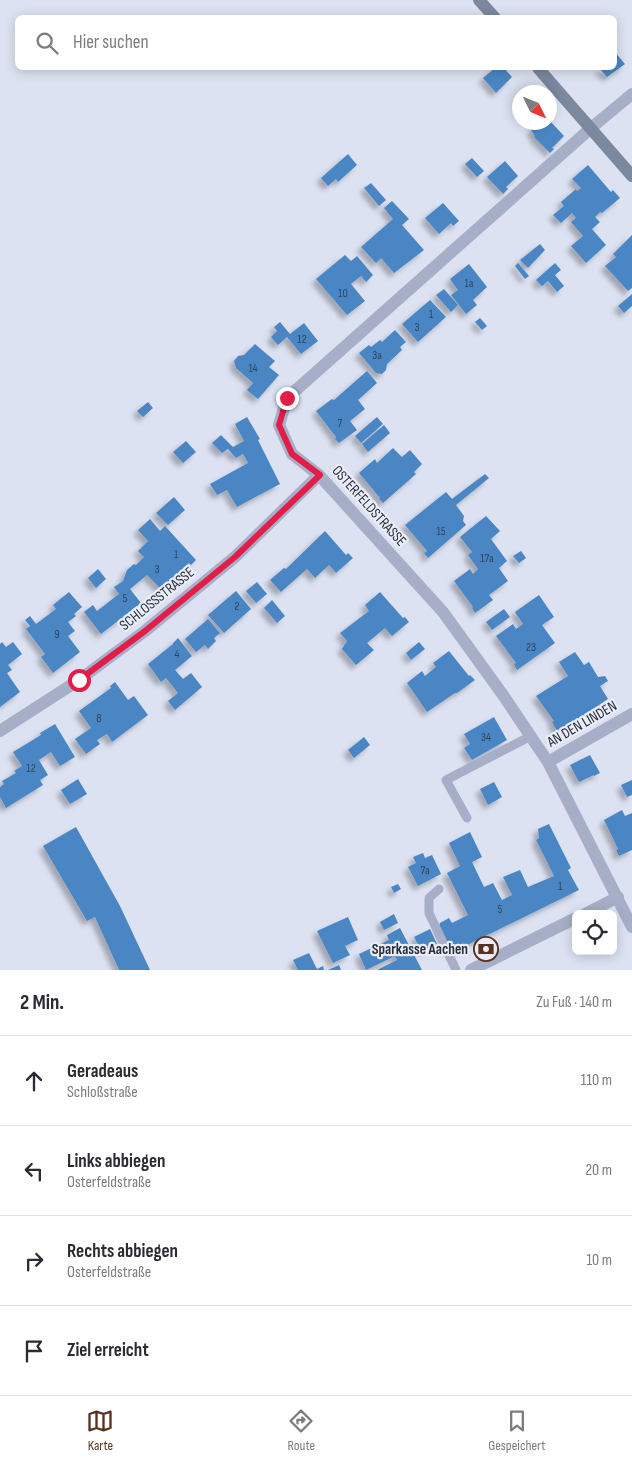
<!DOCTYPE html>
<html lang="de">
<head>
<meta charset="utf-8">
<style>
  :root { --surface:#fff; --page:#f2f2f3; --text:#2b2b33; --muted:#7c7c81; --line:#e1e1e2; --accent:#58321f }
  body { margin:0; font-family:"Sofia Sans Condensed",sans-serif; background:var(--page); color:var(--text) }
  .controls { position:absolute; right:15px; bottom:15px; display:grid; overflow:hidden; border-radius:8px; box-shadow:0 2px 12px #0003 }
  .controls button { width:45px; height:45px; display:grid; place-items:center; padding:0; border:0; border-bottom:1px solid var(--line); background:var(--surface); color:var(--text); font:25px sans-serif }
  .compass { position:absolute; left:512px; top:85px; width:45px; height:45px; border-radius:50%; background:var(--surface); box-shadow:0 2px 12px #0003; rotate:133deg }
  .stop { position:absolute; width:15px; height:15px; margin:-11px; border:4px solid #e11d48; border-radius:50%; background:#fff }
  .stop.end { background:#e11d48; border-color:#fff; box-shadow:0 1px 5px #0008 }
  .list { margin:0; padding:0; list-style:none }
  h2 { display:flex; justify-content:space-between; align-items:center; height:65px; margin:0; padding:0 20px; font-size:21px }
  h2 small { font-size:16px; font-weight:400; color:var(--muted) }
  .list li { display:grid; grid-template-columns:32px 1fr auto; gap:15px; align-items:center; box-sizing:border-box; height:90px; padding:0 20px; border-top:1px solid var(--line) }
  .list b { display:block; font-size:19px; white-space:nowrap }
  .list p { margin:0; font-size:16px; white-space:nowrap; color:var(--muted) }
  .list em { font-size:16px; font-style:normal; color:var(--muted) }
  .icon { flex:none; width:28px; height:28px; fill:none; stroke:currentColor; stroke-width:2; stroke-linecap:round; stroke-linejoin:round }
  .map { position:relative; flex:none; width:632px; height:970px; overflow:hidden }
  .search { position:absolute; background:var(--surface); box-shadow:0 2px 12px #0003; left:15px; right:15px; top:15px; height:55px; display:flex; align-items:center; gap:12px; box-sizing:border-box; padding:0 18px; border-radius:8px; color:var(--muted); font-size:19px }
  .sheet { height:425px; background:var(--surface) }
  nav { display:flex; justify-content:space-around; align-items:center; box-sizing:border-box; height:70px; border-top:1px solid var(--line); background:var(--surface); font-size:14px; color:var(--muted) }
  nav a { display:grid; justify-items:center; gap:2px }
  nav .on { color:var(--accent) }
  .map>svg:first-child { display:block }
  .building { fill:#4a86c3; filter:url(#shadow) }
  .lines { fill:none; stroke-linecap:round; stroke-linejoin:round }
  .lane { stroke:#a6afc7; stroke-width:9 }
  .street { stroke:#a6afc7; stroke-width:12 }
  .secondary { stroke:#7b889e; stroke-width:12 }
  .route { stroke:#e11d48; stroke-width:6 }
  .labels { text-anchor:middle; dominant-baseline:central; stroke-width:4.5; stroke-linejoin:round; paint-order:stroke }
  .number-label { font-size:12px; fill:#31455a }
  .street-label { font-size:15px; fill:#292f37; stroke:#eaedf9 }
  .poi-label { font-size:15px; font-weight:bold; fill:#292f37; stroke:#eaedf9; text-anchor:end }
</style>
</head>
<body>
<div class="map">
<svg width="632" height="970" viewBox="0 0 632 970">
  <defs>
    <filter id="shadow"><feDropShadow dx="-4.5" dy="4.5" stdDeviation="2.5" flood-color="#0004"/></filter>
  </defs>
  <rect width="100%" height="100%" fill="#dde2f2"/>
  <path class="building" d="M614 51 625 64 607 77 599 68H614Z
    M495 68H504L512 77 496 93 483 78Z
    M539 122H543L546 126 551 122 564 136 552 148 554 149 550 153 534 137 535 136 531 130Z
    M348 154 357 165 338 182 336 179 328 186 321 178Z
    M472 158 484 171 477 177 465 164Z
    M505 161 518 176 506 187 508 189 503 194 487 177Z
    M588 165 611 192 613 190 620 198 602 213 600 212 595 217 600 222 592 229 606 245 586 263 571 246 583 236 571 222 576 218 572 213 561 223 553 215 564 206 561 202 576 189 577 191 581 188 572 179Z
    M371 183 386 200 379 206 364 188Z
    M392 201 409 219 402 225 424 250 394 273 381 258 376 263 361 247 393 219 384 208Z
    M443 203 459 221 453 226 451 223 439 234 425 218Z
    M632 235V288L628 291 605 266 616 257 613 254Z
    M540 244 545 250 528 268 520 260Z
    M345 255 351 261 357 256 373 275 366 282 361 276 351 284 365 301 347 315 316 279Z
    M518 263 529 276 525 279 515 266Z
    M555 263 561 270 555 275 564 286 557 292 548 281 542 286 536 280Z
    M469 264 487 287 473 300 477 305 466 314 451 295 458 290 450 279Z
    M444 289 458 305 451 312 436 295Z
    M632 294V306L624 313 618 306Z
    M430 300 446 317 418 342 402 324Z
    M480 318 487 326 482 330 475 322Z
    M280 322 290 334 304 323 318 341 301 354 287 337 278 345 271 337 277 331 274 327Z
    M395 330 406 342 400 347 402 350 387 364 386 370 382 374 376 373 359 353 369 345 371 347 380 340 382 342Z
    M255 344 275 361 269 367 279 375 258 399 247 390 253 383 236 368 234 361 238 356 244 355Z
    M367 371 377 383 358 400 365 409 350 421 357 430 339 443 335 439 336 437 316 411 332 399 334 400Z
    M148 402 153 408 143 417 137 411Z
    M247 417 260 439 258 440 280 484 237 507 227 490 217 495 210 484 248 463 243 454 236 458 228 449 222 453 212 443 221 435 233 447 244 441 235 424Z
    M377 417 383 424 361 443 355 436Z
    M384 425 390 433 368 452 362 444Z
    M186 441 196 452 183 463 173 452Z
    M393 448 402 457 410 450 422 464 414 472 416 474 383 503 379 499 380 498 359 473 375 459 377 463Z
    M485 474 489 478 456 505 464 516 463 521 466 525 428 558 424 553 427 551 405 525 446 492 452 499Z
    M174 497 185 510 168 525 156 513Z
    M486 516 500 531 491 539 507 561 499 568 508 581 489 595 493 600 475 613 472 608 473 607 454 581 470 569 473 574 478 569 468 555 472 552 460 537Z
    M150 519 160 531 165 526 196 560 191 565 189 563 161 589 147 575 130 589 141 603 101 634 84 612 93 605 97 611 119 594 114 587 123 581 127 570 134 564 136 565 144 557 138 551 148 541 138 530Z
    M325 531 346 555 348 553 353 558 336 573 329 565 315 578 307 569 281 592 270 580 284 568 286 569Z
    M521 551 526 558 519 563 513 556Z
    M98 569 106 579 96 588 88 578Z
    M257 582 267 594 256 603 246 591Z
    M236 591 251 609 224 633 208 615Z
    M69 592 82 607 74 614 76 616 68 622 75 631 68 636 80 652 53 673 41 657 45 654 26 629 30 626 25 620 30 616 36 624 56 609 53 605Z
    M380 592 403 618 405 617 409 622 392 636 385 628 367 643 374 650 356 665 342 649 347 641 340 633 369 611 365 605Z
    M539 595 554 617 542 625 555 643 517 670 514 664 516 663 496 636 513 624 516 629 523 624 515 612Z
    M272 600 285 616 277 623 264 608Z
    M504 609 510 617 492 630 486 622Z
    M208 619 220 633 214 638 216 641 208 649 205 645 196 652 185 639Z
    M178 638 192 656 175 670 183 679 191 673 202 687 175 710 168 701 178 693 166 678 161 682 148 664 173 644V643Z
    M2 642 6 647 13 642 22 654 8 665 12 670 7 673 20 692 0 707V644Z
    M419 642 425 649 411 660 406 653Z
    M449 651 469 676 470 675 475 680 457 693H455L427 712 407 683 422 671 425 676 436 667 433 663Z
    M575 652 584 665 589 662 598 677 605 676 608 681 600 686 608 699 577 719 581 724 561 737 552 722 554 721 536 696 568 676 559 662Z
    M115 682 128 700 134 696 148 715 112 742 107 734 97 740 100 744 86 754 75 739 91 728 79 711 111 688 110 686Z
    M494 717 507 740 472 760 464 748 470 744 464 734Z
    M55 724 75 757 60 766 51 752 39 760 48 775 40 780 43 785 6 808 0 797V787L4 784 2 781 16 773 14 771 22 766 13 752 41 735 40 733Z
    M364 737 370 745 354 758 348 750Z
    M590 755 600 773 594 776V775L579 782 570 765Z
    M78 779 87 794 70 804 61 790Z
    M632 780V795L627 797 621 785Z
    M494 782 502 797 488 805 480 789Z
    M622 810 625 816 632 813V850L619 856 616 850 618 849 604 820Z
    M549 824 571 868 568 870 579 890 451 953 439 928 440 923 449 918 452 923 468 915 447 873 460 866 449 843 470 832 482 857 472 862 484 887 493 883 502 900 512 895 503 877 520 870 528 887 554 876 536 840 539 838 538 829Z
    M76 827 120 906 150 970H119L95 917 87 921 43 846Z
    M423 853 425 858 432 855 441 874 418 886 408 867 416 863 413 857Z
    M398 884 401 889 394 893 391 887Z
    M394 914 398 923 384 930 380 922Z
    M348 917 358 940 345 946 350 955 333 963 317 931Z
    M400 928 422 970H377L397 960 395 956 366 970 359 954 389 940 387 935Z
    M430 929 437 944 422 952 414 937Z
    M309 953 317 969 323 966 324 970H298L293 960Z
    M339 965 341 970H328Z"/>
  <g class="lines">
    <path class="lane" d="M467 818 446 780 531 736
      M439 889 429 898V913L456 970"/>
    <path class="street" d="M632 94 591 128 287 398 279 425 292 454 319 475 443 612 503 695 548 762 632 927
      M0 731 79 680 145 631 235 557 319 475
      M548 762 632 714
      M585 914 618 897
      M471 970 576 918"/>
    <path class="secondary" d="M479 0 495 18
      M538 68 632 176"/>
  </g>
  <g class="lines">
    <path class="route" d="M79 680 145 631 235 557 320 475 292 454 279 425 287 398"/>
  </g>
  <defs>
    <symbol id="bank-ring" viewBox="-11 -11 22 22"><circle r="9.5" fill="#eaedf9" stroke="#58321f" stroke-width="1.5"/><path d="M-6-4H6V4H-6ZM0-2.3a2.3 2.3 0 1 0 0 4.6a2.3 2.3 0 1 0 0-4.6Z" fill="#58321f"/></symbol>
  </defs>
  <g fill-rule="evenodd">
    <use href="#bank-ring" x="472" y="935" width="28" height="28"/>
  </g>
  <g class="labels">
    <g class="number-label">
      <text x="469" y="283">1a</text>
      <text x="343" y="293">10</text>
      <text x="431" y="314">1</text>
      <text x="417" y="327">3</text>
      <text x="302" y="339">12</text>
      <text x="377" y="355">3a</text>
      <text x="253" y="368">14</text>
      <text x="340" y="423">7</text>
      <text x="441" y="531">15</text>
      <text x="176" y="554">1</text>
      <text x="487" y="558">17a</text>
      <text x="157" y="569">3</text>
      <text x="125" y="598">5</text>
      <text x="237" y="606">2</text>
      <text x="57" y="634">9</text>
      <text x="531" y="647">23</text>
      <text x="177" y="654">4</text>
      <text x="99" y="718">8</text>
      <text x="486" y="737">34</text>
      <text x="31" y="768">12</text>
      <text x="425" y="870">7a</text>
      <text x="560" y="886">1</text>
      <text x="500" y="909">5</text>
    </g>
    <g class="street-label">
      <text transform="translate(369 506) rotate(48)">OSTERFELDSTRASSE</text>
      <text transform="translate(157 599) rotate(-39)">SCHLOSSSTRASSE</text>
      <text transform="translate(582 724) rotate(-30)">AN DEN LINDEN</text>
    </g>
    <g class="poi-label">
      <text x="468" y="949">Sparkasse Aachen</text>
    </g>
  </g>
</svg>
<div class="controls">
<button><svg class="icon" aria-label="locate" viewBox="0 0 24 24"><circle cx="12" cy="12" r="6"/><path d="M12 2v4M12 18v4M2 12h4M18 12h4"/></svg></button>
</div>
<svg class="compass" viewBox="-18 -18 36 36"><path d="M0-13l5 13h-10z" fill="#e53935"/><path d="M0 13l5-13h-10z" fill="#7c7c81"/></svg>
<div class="stop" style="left:79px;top:680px"></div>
<div class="stop end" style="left:287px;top:398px"></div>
<div class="search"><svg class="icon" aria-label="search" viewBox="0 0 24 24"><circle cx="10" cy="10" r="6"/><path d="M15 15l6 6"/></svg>Hier suchen</div>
</div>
<section class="sheet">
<h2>2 Min.<small>Zu Fuß · 140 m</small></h2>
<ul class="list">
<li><svg class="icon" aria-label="ahead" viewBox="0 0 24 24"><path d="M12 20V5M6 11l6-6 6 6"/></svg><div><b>Geradeaus</b><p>Schloßstraße</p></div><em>110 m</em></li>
<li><svg class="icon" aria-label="left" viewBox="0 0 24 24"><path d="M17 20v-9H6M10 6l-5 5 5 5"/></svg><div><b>Links abbiegen</b><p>Osterfeldstraße</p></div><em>20 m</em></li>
<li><svg class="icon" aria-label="right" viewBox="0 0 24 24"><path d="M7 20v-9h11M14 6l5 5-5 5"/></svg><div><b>Rechts abbiegen</b><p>Osterfeldstraße</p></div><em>10 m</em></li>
<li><svg class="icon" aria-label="arrive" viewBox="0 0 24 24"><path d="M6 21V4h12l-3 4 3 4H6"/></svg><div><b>Ziel erreicht</b></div></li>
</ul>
</section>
<nav>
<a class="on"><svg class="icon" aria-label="map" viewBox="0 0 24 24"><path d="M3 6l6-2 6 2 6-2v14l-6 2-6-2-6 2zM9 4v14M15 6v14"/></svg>Karte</a>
<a><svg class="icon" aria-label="directions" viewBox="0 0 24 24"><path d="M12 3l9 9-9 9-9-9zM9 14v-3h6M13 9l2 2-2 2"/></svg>Route</a>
<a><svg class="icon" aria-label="saved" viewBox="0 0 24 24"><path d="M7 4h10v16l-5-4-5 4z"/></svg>Gespeichert</a>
</nav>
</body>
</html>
